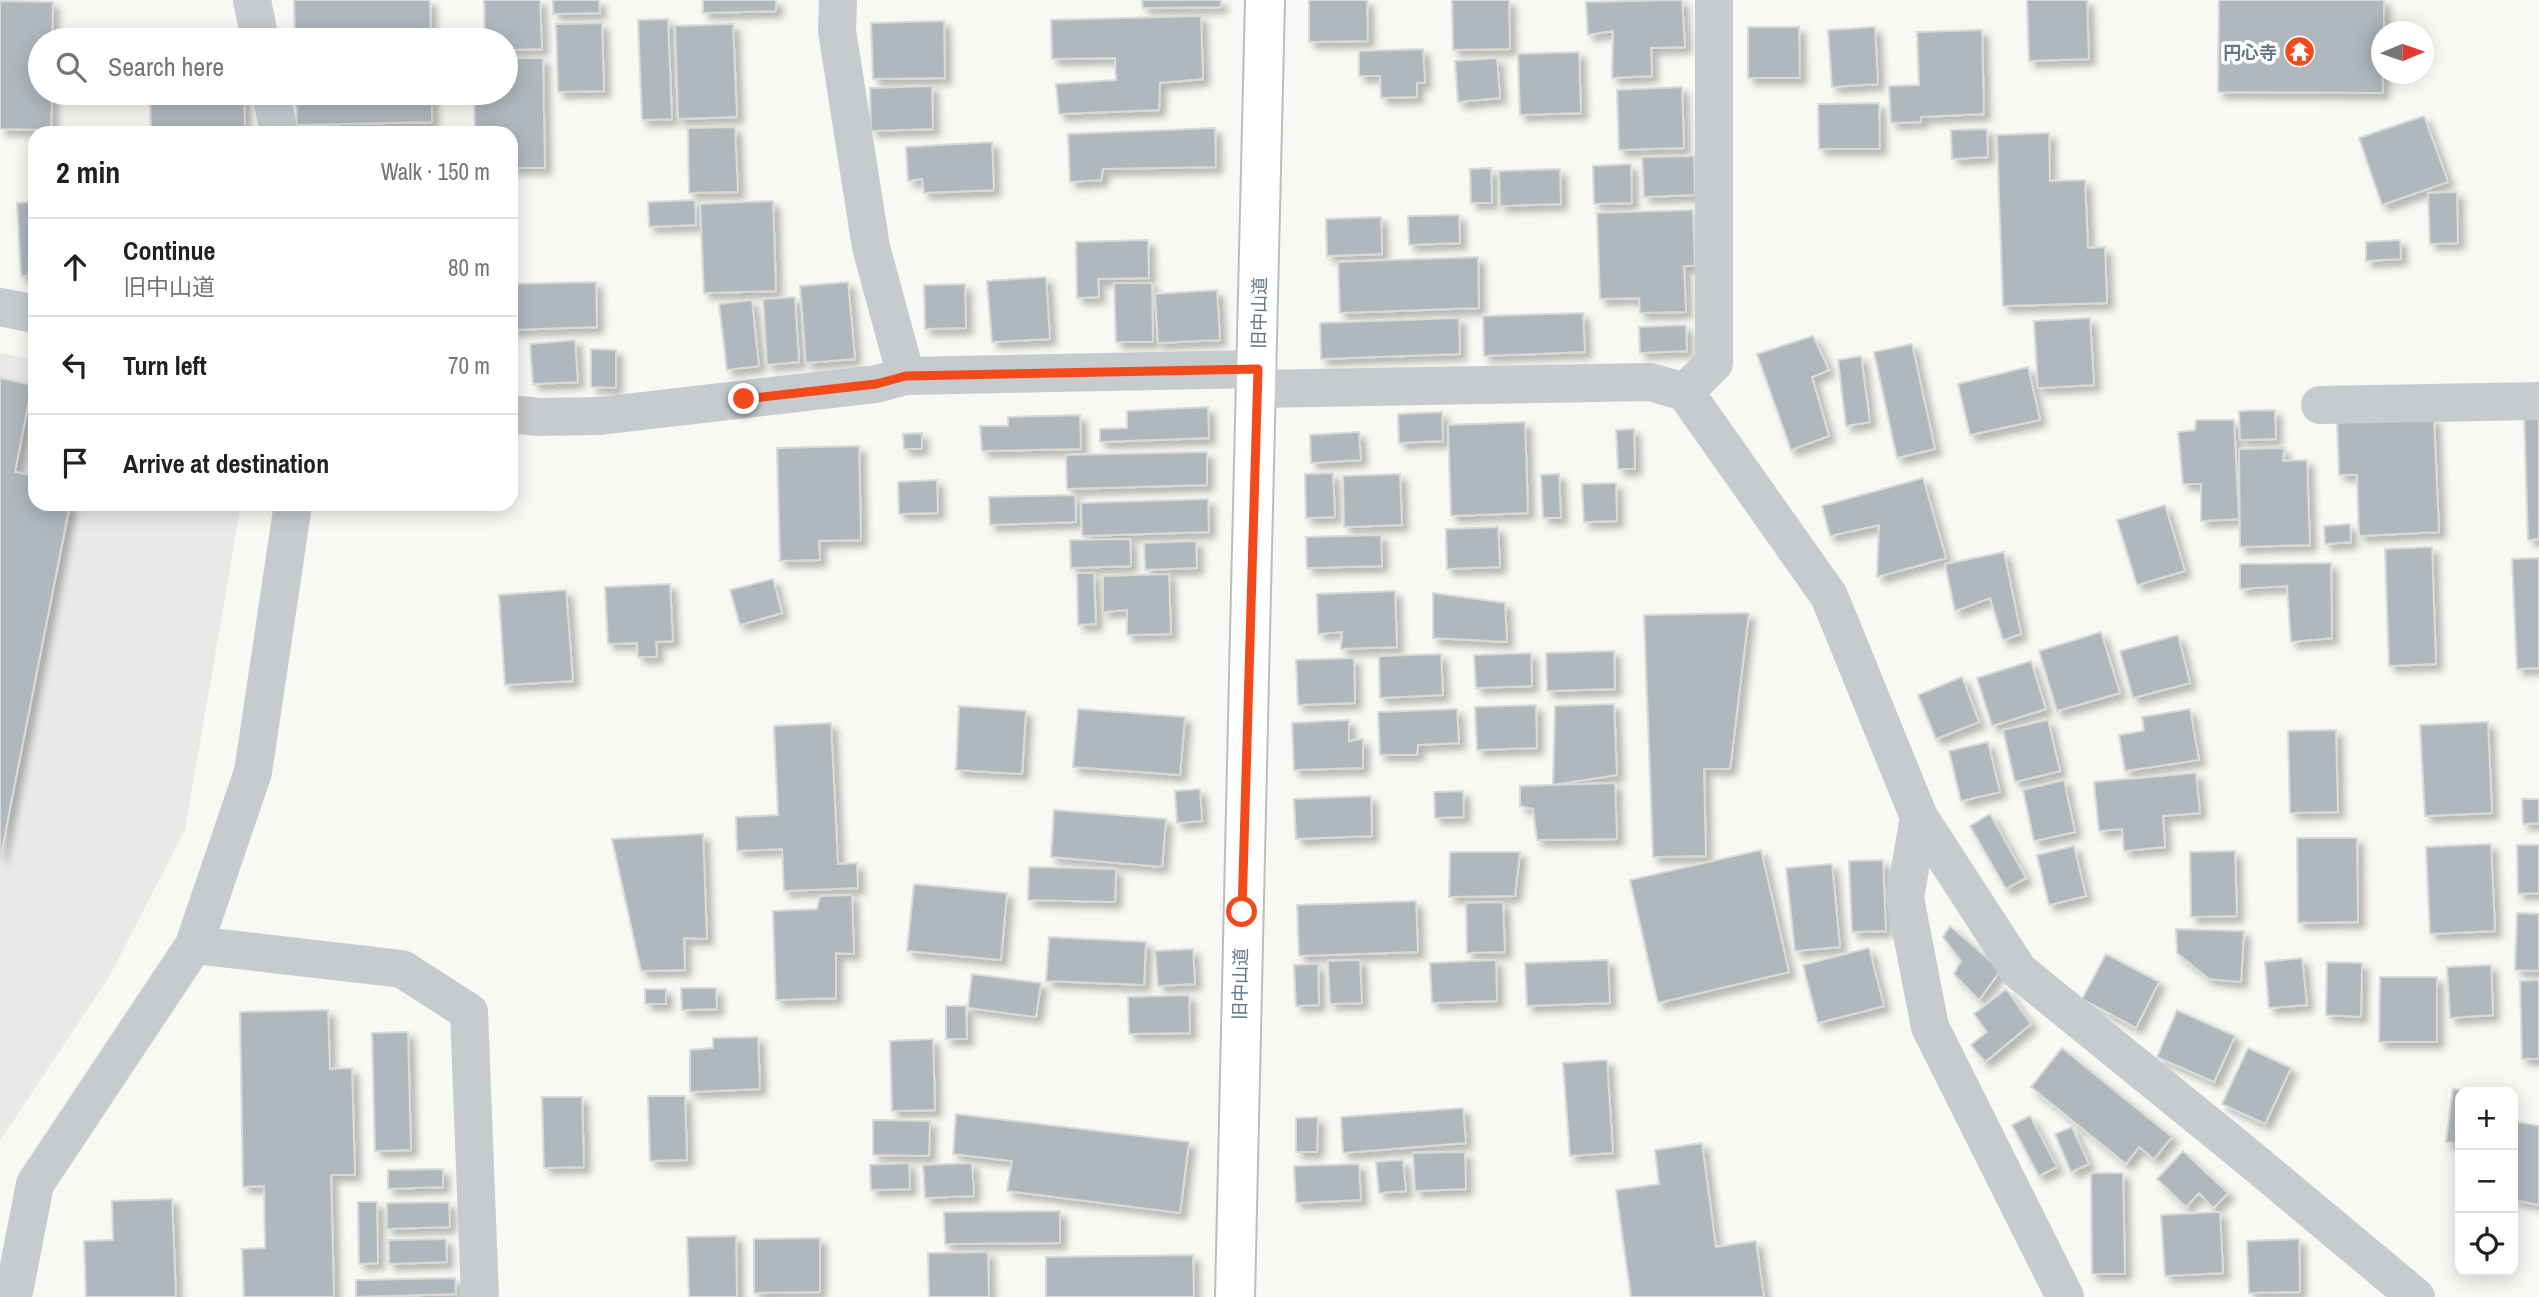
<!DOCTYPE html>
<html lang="en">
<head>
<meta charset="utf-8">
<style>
  :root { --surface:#fff; --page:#f2f2f2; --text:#202124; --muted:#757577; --line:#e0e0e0 }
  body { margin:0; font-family:"Archivo Narrow","Noto Sans JP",sans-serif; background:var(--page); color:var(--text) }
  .controls { position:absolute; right:21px; bottom:21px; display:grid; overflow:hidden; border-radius:14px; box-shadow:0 4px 18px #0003 }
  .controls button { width:63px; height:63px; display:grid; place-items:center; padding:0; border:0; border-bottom:2px solid var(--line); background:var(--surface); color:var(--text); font:35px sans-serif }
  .compass { position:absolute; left:2371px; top:21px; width:63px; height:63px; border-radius:50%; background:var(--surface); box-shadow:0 4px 18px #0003; rotate:88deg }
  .stop { position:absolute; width:21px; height:21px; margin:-16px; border:5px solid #f24a1a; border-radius:50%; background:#fff }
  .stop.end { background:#f24a1a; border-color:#fff; box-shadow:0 2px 7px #0008 }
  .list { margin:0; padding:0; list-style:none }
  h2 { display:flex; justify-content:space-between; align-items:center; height:91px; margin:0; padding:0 28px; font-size:30px }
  h2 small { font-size:23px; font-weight:400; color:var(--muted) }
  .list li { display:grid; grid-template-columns:46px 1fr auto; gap:21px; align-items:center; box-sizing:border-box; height:98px; padding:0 28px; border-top:2px solid var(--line) }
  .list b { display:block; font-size:26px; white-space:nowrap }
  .list p { margin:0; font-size:23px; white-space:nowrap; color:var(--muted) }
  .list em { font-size:23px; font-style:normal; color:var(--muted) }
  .icon { flex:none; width:38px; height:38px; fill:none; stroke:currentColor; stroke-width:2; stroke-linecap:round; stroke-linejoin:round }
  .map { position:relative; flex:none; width:2539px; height:1297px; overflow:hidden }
  .search { position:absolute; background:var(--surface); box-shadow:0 4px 18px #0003; left:28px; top:28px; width:490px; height:77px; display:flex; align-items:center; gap:18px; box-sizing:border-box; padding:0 24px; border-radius:38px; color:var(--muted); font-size:26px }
  .panel { position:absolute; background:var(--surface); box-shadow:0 4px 18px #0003; left:28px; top:126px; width:490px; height:385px; border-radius:21px }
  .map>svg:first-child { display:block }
  .built { fill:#e9eae8 }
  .building { fill:#b0b8be; stroke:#d9d9d7; stroke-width:2; filter:url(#shadow) }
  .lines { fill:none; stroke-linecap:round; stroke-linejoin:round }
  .major-casing { stroke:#babec2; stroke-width:42 }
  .minor { stroke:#c7cbce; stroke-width:38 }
  .major { stroke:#fff; stroke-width:38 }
  .route { stroke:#f24a1a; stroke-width:9 }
  .labels { text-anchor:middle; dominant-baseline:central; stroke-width:7; stroke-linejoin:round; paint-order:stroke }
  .poi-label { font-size:18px; font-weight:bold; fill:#647988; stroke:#fff; text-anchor:end }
  .street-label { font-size:18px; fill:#647988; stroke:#fff }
</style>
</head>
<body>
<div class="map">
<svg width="2539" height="1297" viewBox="0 0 2539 1297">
  <defs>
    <filter id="shadow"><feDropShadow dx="6" dy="6" stdDeviation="3.5" flood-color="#0004"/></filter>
  </defs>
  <rect width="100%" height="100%" fill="#f8f8f4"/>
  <path class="built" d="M0 353 35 360V504H241L185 830 109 977 0 1141Z"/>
  <path class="building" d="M294 0H430L431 40H295Z
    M484 0H540L542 49 506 50V40H485Z
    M553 0H599L600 13 553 14Z
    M703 0H776V11L703 13Z
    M1142 0H1221V7L1143 8Z
    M1309 0H1367L1368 41 1309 42Z
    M1452 0H1509L1510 49 1453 50Z
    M1682 0 1685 47 1651 48 1652 76 1612 78 1613 31 1588 35 1586 2Z
    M2027 0H2087L2089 59 2029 61Z
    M2219 0H2384V32H2382L2383 93 2218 92Z
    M0 1 53 2 52 40H40V93H52L51 130 0 129Z
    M1201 16 1203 79 1160 83 1159 110 1059 114 1056 84 1116 80 1115 58 1052 59 1051 20Z
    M668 19 672 119 642 120 638 20Z
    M944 21 945 78 873 79 871 23Z
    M602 23 604 91 558 92 556 24Z
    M733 24 737 117 678 119 675 26Z
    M1748 27H1799L1800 78H1748Z
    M1875 27 1878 84 1832 87 1828 30Z
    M1982 30 1984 114 1921 117V122L1891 123 1889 86 1919 85 1917 32Z
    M1423 49 1425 83H1417V97L1381 98 1380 76H1359V51Z
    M1579 52 1581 113 1520 115 1518 54Z
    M506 58H543L545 168H511V133H475L474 93H506Z
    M1497 58 1500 98 1458 102 1455 61Z
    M932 86 933 129 871 131 870 88Z
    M1682 87 1684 148 1619 150 1617 90Z
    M150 93H244L245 133H151Z
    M296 93H432V122L297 125Z
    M1879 103 1880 149H1819L1818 104Z
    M2424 116 2448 182 2382 205 2359 138Z
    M735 127 738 192 689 193 688 128Z
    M1215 128 1216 167 1103 169 1101 180 1070 182 1068 134Z
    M1987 129 1988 157 1952 159 1951 130Z
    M2049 133 2050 181 2085 180 2088 248 2105 247 2107 303 2003 306 1997 135Z
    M992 142 994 190 924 193 922 179 908 181 906 147Z
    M1694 156 1695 195 1644 197 1642 157Z
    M1631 164 1632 203 1594 204 1593 166Z
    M1491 168 1492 203H1471L1470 169Z
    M1560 169 1561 204 1500 206 1499 171Z
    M2457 192 2458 243 2430 244 2428 193Z
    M695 200 696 225 649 227 648 202Z
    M773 201 776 291 704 293 700 204Z
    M35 202V275L21 276 17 203Z
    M1693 210 1695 266H1684L1686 312 1640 313 1639 298 1600 299 1597 213Z
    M1459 215 1460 243 1409 245 1408 216Z
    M1381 217 1382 254 1327 256 1326 219Z
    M1148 240 1149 278 1098 279 1099 297 1077 298 1076 242Z
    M2400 240 2401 259 2366 261V242Z
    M1478 257 1479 308 1340 313 1338 262Z
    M1046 277 1050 339 992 342 987 281Z
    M596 282 597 327 511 330V284Z
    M848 282 855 359 806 363 800 286Z
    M1114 283H1152L1153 342H1116Z
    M965 284 966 328 925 329 924 285Z
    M1217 290 1220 340 1158 343 1155 294Z
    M795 297 799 362 767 365 763 299Z
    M752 300 759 366 727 370 719 304Z
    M1583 313 1585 352 1484 356 1483 316Z
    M1459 318 1460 354 1321 359 1320 323Z
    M2090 318 2094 385 2038 388 2034 321Z
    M1686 325 1687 351 1640 353 1639 327Z
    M1813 336 1829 370 1812 377 1829 436 1791 450 1757 354Z
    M575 340 578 382 533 384 530 344Z
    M1912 344 1935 449 1897 458 1874 352Z
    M591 349 616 350V388L591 387Z
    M1861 356 1870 422 1846 426 1838 360Z
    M2028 367 2040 420 1970 435 1958 384Z
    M0 378 32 385 15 472 35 476V504H70L0 859Z
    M1208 407 1209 438 1100 442V429L1127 428V411Z
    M2275 410 2276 439 2240 440 2239 411Z
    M1442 412 1443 441 1399 443 1398 414Z
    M2524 413H2539V539L2528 540Z
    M1080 415 1081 449 982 451 980 426H1008V417Z
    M2434 418 2439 532 2359 536 2357 475H2339L2337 422Z
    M2196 420H2234L2239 519 2201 521V484H2183L2178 432 2195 430Z
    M1525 422 1528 513 1451 516 1448 425Z
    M1634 429 1635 469H1618L1616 430Z
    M1359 432 1361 460 1311 463 1310 435Z
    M922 433V449H904L903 434Z
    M859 446 861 540 819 541 820 560 780 561 777 448Z
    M2284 448 2283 461 2307 460 2310 545 2240 547 2239 449Z
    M1207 452V485L1067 489 1066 455Z
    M1333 473 1335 517 1306 518 1305 474Z
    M1400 474 1402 525 1344 527 1343 476Z
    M1559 474 1561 518H1543L1541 475Z
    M1923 478 1946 558 1877 577 1879 525 1830 536 1822 506Z
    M937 480 938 513 899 514 898 482Z
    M1616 483 1617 521 1584 522 1582 484Z
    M1075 495 1076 522 990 525 989 497Z
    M1208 499 1209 532 1082 536 1081 503Z
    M2165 505 2185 571 2137 585 2117 520Z
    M2350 524 2351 542 2325 544 2324 526Z
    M1498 527 1500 567 1447 569 1446 529Z
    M1381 535 1382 566 1307 568 1306 537Z
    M1130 539 1131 566 1071 568 1070 540Z
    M1196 541 1197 568 1145 570 1144 543Z
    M2432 547 2436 664 2389 666 2385 549Z
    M2004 552 2021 634 2003 640 1990 598 1955 611 1945 564Z
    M2539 558V668L2517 669 2512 559Z
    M2331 563 2332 638 2291 642 2287 586 2240 589V564Z
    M1077 573H1094L1096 624 1078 625Z
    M1169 574 1171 634 1127 635V610L1103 612V576Z
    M773 579 782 613 740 625 730 590Z
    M670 584 673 641 656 642 657 657H638L637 643 608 644 605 587Z
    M566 590 573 681 505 685 499 595Z
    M1395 591 1397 647 1341 649 1342 632 1318 634 1317 594Z
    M1433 593 1505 603 1507 642 1433 638Z
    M1749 613 1730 769H1704L1706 856 1653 857 1644 615Z
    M2101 632 2120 693 2057 711 2039 651Z
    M2178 635 2190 683 2133 698 2120 651Z
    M1614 651 1615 689 1547 691 1546 653Z
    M1531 653 1532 686 1476 688 1474 655Z
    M1441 654 1443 695 1380 698 1379 656Z
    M1354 658 1355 703 1298 705 1296 660Z
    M2031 661 2046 709 1992 726 1977 678Z
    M1962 677 1979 722 1936 739 1918 695Z
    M1614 704 1617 775 1553 785 1555 706Z
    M1536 705 1537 748 1477 750 1475 707Z
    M959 706 1026 711 1022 774 956 770Z
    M1078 709 1185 717 1180 775 1073 767Z
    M1457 709 1459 743 1418 745 1417 755H1380L1378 712Z
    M2190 709 2199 760 2125 771 2119 735 2144 731 2142 717Z
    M1349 720V741L1363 739V768L1294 770 1292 723Z
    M2048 720 2060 771 2015 782 2003 730Z
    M2488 722 2492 813 2425 816 2420 725Z
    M831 723 838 864 857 863 858 888 784 891 782 849 737 851 736 817 778 815 774 726Z
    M2336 730 2338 812 2290 813 2288 731Z
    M1988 742 2000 792 1961 801 1949 751Z
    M2196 773 2200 813 2163 816 2165 847 2124 851 2122 829 2099 831 2094 782Z
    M2064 780 2075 832 2034 841 2023 790Z
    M1615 783 1617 839 1537 840 1533 809 1520 806V786Z
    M1200 789 1202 821 1177 823 1175 791Z
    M1463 791 1464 817 1435 818 1434 792Z
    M1371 796 1372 836 1296 839 1294 799Z
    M2522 799H2539V823L2523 824Z
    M1054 810 1166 819 1162 867 1051 857Z
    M1990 814 2026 878 2006 889 1970 826Z
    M703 834 707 939 684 938 685 970 641 971 612 839Z
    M2297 838H2357L2358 922 2298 923Z
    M2491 844 2495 931 2430 934 2426 847Z
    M2517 845H2539V893L2518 894Z
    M2074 846 2086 896 2049 905 2037 855Z
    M1761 850 1789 972 1658 1003 1630 880Z
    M2235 851 2237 916 2191 917 2190 852Z
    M1450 852H1520L1515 896 1449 897Z
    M1883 860 1886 931 1852 932 1849 861Z
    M1832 864 1840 947 1795 951 1786 868Z
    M1029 867 1116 869 1115 902 1028 900Z
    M914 884 1007 893 1001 960 907 951Z
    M852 895 854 954 836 953V998L776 1000 773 911 817 909 820 896Z
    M1416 901 1418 952 1299 956 1297 905Z
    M1503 902 1505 952 1467 953 1466 903Z
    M2517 913 2539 914V971L2515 970Z
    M1950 926 2001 970 1979 1000 1954 974 1961 961 1943 937Z
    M2176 929 2244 931 2241 982 2209 979 2177 953Z
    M1049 937 1146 942 1144 985 1046 981Z
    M1869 948 1884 1006 1818 1023 1803 965Z
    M1193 949 1195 984 1158 986 1155 951Z
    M2106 954 2159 982 2136 1028 2082 999Z
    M2302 958 2307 1005 2269 1008 2265 962Z
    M1360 960 1362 1003 1330 1004 1328 961Z
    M1496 960 1497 1001 1432 1003 1430 963Z
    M1608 960 1610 1003 1527 1006 1525 963Z
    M2327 962 2362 963 2361 1017 2326 1015Z
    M1318 964 1319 1005 1296 1006 1294 965Z
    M2491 965 2493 1015 2450 1018 2447 967Z
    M972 974 1041 983 1036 1017 968 1008Z
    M2380 977H2437V1042H2379Z
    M2539 980V1059H2522L2520 981Z
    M681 988H716L717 1009 682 1010Z
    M645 989H666V1004H645Z
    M2006 989 2031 1024 1985 1062 1971 1045 1987 1032 1974 1014Z
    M1189 995 1190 1033 1129 1034 1128 997Z
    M946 1006H966L967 1039H946Z
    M328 1010 330 1069 352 1068 355 1175H331L334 1297H244L242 1249 265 1248 264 1186 243 1187 240 1012Z
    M2177 1010 2235 1036 2214 1082 2157 1057Z
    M408 1032 411 1150 375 1151 372 1033Z
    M758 1037 760 1089 690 1092V1050L713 1048V1038Z
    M933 1039 935 1110 892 1111 890 1041Z
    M2062 1048 2172 1137 2154 1159 2139 1147 2126 1164 2031 1087Z
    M2248 1048 2291 1068 2265 1124 2222 1104Z
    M1607 1060 1613 1153 1570 1156 1563 1063Z
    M2453 1089 2480 1092H2460V1144L2446 1142Z
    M648 1096H685L687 1160 650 1161Z
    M542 1097H582L584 1167 544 1168Z
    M1463 1108 1466 1143 1343 1153 1341 1117Z
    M956 1114 1189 1142 1180 1213 1007 1191 1012 1161 953 1154Z
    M2030 1116 2057 1167 2039 1176 2012 1125Z
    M1318 1117 1317 1152H1296V1118Z
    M873 1120 930 1121 929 1156 873 1155Z
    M2513 1121 2539 1126V1205L2513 1200Z
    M2072 1127 2089 1164 2071 1172 2055 1134Z
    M1702 1143 1716 1247 1756 1241 1764 1297H1631L1616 1190 1659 1184 1655 1150Z
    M2183 1151 2228 1193 2213 1208 2199 1193 2186 1207 2157 1179Z
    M1465 1152 1466 1189 1415 1191 1413 1153Z
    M1403 1160 1406 1191 1379 1193 1376 1162Z
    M909 1163 910 1189 871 1190 870 1165Z
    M972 1163 974 1196 925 1198 923 1165Z
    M1359 1164 1361 1200 1296 1203 1294 1166Z
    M443 1169V1187L388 1189V1170Z
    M2091 1173H2123L2125 1274H2092Z
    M172 1199 176 1297H86L84 1241 113 1240 112 1201Z
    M358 1202H377L378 1263 359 1264Z
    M449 1202 450 1227 387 1229V1203Z
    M1060 1211V1243L945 1244 944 1212Z
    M2220 1212 2223 1273 2165 1276 2161 1215Z
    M736 1236 737 1297H689L687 1237Z
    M820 1238V1292L754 1293V1239Z
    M446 1239 447 1262 389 1264V1240Z
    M2299 1239 2300 1292 2249 1293 2247 1241Z
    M988 1252 989 1297H929L928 1253Z
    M1193 1255 1194 1297H1046V1257Z
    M455 1278 456 1294 356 1297V1280Z"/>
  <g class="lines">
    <defs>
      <path id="major" d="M1235 1297C1242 865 1257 432 1265 0"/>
    </defs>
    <use href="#major" class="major-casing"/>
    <path class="minor" d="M252 0 260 40
      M838 0 837 31 871 247 906 376
      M271 93 279 133
      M0 307 35 314
      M1258 389 1650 382 1685 392 1829 596 1919 817 2019 971 2248 1157 2416 1297
      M1685 392 1714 363V0
      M2320 405 2539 401
      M511 414 538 417 600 416 876 384 906 376 1258 369
      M1919 817 1905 898 1930 1027 2065 1297
      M194 945 402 969 469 1012 480 1297
      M13 1297 35 1184 194 945 253 772 293 504"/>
    <use href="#major" class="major"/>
  </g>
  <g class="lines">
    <path class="route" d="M744 399 876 384 906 376 1258 369 1242 912"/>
  </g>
  <defs>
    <symbol id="temple-disc" viewBox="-11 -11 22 22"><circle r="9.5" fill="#f24a1a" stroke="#fff"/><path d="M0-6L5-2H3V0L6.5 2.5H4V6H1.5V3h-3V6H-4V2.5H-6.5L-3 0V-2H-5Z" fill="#fff"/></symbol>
  </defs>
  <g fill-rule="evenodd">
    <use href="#temple-disc" x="2282" y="34" width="35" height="35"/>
  </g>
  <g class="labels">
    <g class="poi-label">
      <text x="2277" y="52">円心寺</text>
    </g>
    <g class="street-label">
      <text transform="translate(1259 313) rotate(-89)">旧中山道</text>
      <text transform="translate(1240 984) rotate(-89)">旧中山道</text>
    </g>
  </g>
</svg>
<div class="controls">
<button>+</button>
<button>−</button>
<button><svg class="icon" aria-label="locate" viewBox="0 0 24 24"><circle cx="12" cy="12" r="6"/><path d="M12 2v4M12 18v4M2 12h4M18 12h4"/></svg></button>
</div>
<svg class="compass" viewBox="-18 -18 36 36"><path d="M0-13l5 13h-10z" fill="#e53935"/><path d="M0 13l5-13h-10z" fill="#757577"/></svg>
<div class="stop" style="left:1242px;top:912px"></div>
<div class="stop end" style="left:744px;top:399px"></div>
<div class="search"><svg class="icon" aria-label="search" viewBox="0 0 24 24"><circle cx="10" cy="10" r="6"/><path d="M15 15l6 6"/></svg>Search here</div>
<section class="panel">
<h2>2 min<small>Walk · 150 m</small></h2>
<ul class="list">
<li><svg class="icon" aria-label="ahead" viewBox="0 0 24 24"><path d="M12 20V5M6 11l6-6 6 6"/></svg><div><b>Continue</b><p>旧中山道</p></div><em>80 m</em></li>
<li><svg class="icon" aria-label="left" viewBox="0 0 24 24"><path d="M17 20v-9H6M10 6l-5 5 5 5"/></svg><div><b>Turn left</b></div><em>70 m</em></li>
<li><svg class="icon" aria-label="arrive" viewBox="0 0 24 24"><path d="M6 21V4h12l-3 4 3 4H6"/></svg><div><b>Arrive at destination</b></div></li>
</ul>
</section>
</div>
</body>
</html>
